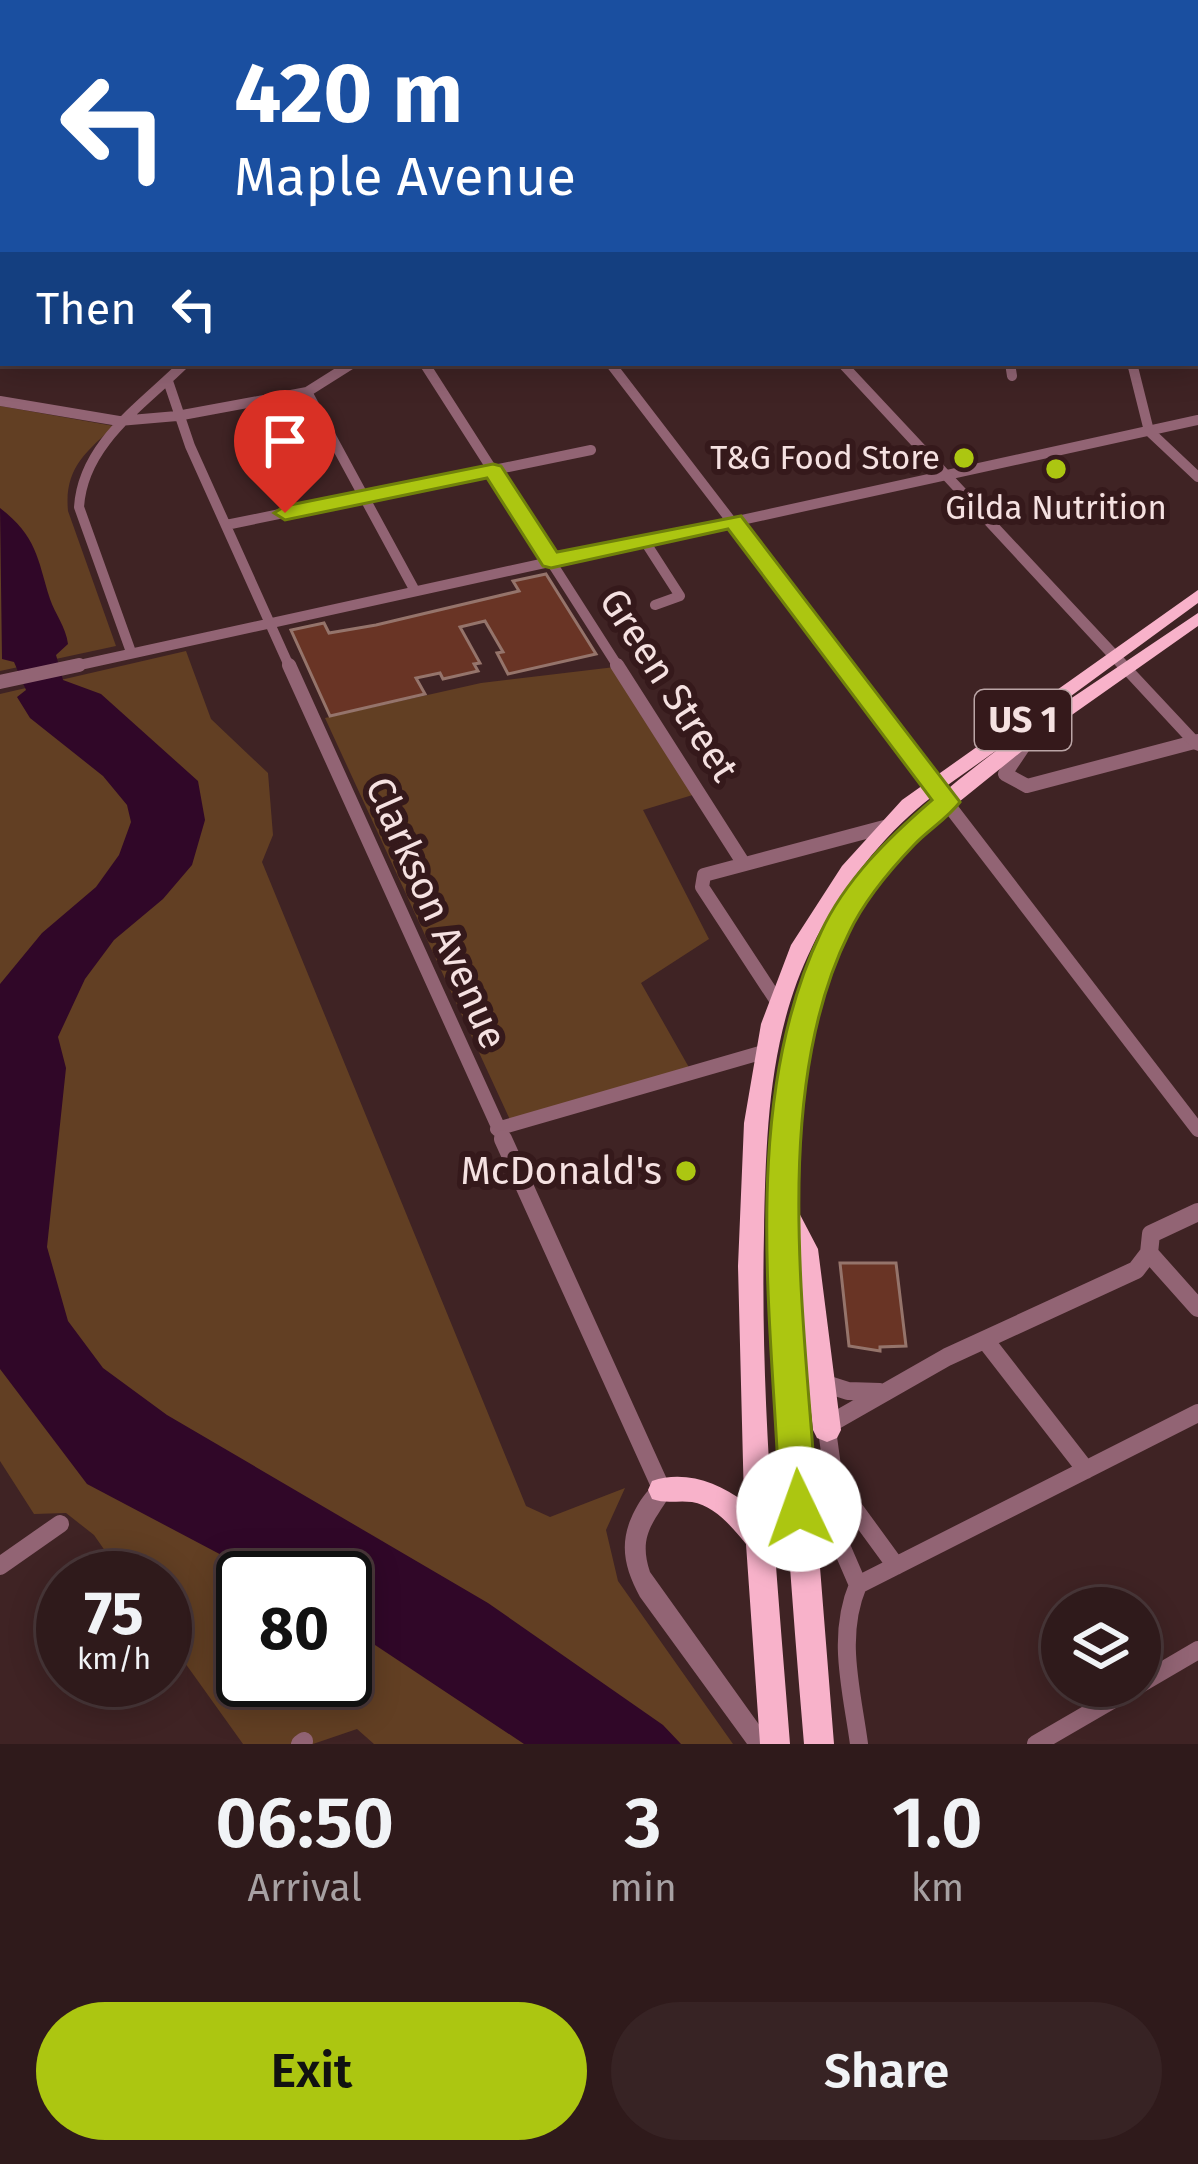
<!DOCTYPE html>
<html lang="en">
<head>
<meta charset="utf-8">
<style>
	:root { --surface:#2f1a1b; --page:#372324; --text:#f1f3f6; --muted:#a7a1a3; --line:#4a383a; --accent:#acc611 }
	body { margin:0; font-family:"Fira Sans",sans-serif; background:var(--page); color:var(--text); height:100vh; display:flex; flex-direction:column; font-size:45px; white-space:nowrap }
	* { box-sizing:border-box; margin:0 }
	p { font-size:39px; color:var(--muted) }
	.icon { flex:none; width:66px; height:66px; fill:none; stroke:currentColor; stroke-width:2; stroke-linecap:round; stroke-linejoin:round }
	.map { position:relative; height:1744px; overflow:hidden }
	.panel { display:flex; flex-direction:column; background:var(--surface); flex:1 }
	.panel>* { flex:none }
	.guide { position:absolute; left:0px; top:0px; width:1200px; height:366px; box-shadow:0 6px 30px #0003,0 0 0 3px var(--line); background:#1a4fa0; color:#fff; overflow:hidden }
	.tools { position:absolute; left:1041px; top:1587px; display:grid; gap:24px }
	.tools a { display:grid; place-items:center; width:120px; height:120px; border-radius:50%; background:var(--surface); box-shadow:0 6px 30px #0003,0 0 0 3px var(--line); font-size:60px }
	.speed { position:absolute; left:36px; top:1551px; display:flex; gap:24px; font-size:60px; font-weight:700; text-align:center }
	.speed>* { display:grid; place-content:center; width:156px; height:156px; border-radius:50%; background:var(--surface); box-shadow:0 6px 30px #0003,0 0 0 3px var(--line); line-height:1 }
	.speed small { font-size:30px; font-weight:400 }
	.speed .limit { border:6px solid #111; border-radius:18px; background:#fff; color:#111 }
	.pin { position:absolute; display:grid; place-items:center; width:102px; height:102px; color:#fff; margin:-123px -51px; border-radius:50% 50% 50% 0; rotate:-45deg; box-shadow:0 0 12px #0007 }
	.pin .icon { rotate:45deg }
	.me { position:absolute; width:132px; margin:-66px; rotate:357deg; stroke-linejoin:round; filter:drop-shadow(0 0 9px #0008) }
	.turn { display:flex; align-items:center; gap:42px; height:252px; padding:0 36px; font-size:54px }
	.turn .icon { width:156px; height:156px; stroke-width:2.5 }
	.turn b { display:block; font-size:84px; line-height:102px }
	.then { display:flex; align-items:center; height:114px; padding:0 36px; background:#0003; gap:24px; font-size:45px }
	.eta { display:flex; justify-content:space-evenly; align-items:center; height:204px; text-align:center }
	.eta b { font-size:72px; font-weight:600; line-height:84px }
	.button { display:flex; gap:24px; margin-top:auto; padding:24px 36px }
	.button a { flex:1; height:138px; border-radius:72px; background:var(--accent); color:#111; font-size:48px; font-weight:600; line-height:138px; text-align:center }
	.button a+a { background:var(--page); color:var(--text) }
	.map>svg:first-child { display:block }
</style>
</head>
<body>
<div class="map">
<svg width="1198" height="1744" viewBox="0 0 1198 1744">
	<rect width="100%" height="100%" fill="#3f2324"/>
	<path fill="#623f23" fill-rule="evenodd" d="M0,406L114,426C85,453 64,469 68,511L116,646L0,671Z
		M186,651L211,719L268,773L273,835L262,862L526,1506L550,1517L625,1488L606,1530L618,1581L733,1744H374L357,1729L313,1744H243L165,1635V1578H124L94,1535L66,1513L34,1514L0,1461V694ZM243,1578H345V1680H243Z
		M615,667L696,794L643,810L709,939L641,983L691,1071L511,1122L325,718L481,683Z"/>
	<path fill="#300728" d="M0,508C37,537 37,557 50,599C55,614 66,627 68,644L56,655L63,680L101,694L198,781L205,820L192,865L163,899L114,940L85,979L58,1037L66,1068L47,1247L68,1321L103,1368L167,1415L488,1603L663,1725L681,1744H524L345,1625V1578H265L87,1484L0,1369V984L42,933L96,887L119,855L131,822L127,805L103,776L30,718L17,697L26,690L14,662L2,659Z"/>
	<path fill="#693425" stroke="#95746b" stroke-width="3" d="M546,574L596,654L508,674L497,653L503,652L485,621L460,627L480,663L474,664L478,671L443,679L440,673L416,678L425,694L330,716L291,630L324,623L329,633L376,625L519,591L513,581Z
		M840,1263H896L906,1346L880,1347V1351L849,1346Z"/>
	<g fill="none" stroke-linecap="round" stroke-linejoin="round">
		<path stroke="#926474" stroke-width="9" d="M13,0L38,3
			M993,0L1020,3"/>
		<path stroke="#926474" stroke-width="10" d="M424,363L619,668
			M610,363L844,668
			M1010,363L1012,376
			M1132,363L1149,431L1198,477
			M168,381L190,446L290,668
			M307,392L414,589
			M0,401L119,421L177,416L307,392L353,363
			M226,525L591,450
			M644,540L680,596L655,605
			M131,652L79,507C83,443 143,405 185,363
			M66,668L1198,420"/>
		<path stroke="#926474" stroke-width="14" d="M289,665L505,1142
			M617,665L742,861
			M841,665L1198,1130
			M0,682L79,665
			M1025,744L1005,774L1027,786L1198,741
			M778,1003L702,887L704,875L888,826
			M497,1129L767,1051"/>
		<path stroke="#926474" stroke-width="18" d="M503,1139L662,1490
			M1149,1253L1198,1308
			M985,1340L1086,1470
			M823,1383L848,1391L880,1392
			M834,1481L842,1548L858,1585
			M0,1566L60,1524
			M896,1566L834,1481L827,1430L833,1422L947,1357L1136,1270L1149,1253L1151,1234L1198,1212
			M858,1585L1198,1413
			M858,1585C836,1637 852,1691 859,1744
			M1140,1684L1198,1650
			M300,1744L304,1741
			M1036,1744L1136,1686"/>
		<path fill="#926474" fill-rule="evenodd" d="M206,0L203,3H192L195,0Z
			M835,363H848L1198,737V751L1193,749Z
			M662,1480L670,1483L673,1490C656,1521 637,1533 650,1572L773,1744H747L640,1597C624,1567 618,1542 635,1510C642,1497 649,1487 662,1480Z"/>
		<path fill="#cc839d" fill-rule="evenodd" d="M0,147H3V153H0Z
			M1197,301H1198V310H1197Z"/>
		<path fill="#f8b2ca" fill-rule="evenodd" d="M1198,590V603L1030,726L1198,613V626L1032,743L949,810L877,883L844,934L820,993L805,1057L797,1124L795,1191V1205L818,1249L841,1430L837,1438L827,1442L817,1438L813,1430L800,1315L834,1744H804C794,1626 785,1508 779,1389C770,1239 751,1072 823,933C864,854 936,796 1005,744C976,766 944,786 917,809C875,845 836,897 812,947C768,1036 766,1136 764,1233C760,1404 777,1574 790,1744H760L746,1544C732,1527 715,1506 692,1502C678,1500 666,1504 652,1499L648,1490L652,1481C684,1470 718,1482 744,1502L738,1266L744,1123L761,1024L791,945L842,866L902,800Z"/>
		<path fill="#f7c9d8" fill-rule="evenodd" d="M0,16L3,17V25L0,24Z
			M3,44V54L0,55V45Z
			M3,63V71L0,72V64Z
			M0,100H3L0,109Z"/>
	</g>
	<path fill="#acc611" stroke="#70810b" stroke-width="3" d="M493,464L501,466L557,552L741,516L960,802C947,819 928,830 914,845C889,871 864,901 849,933C768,1096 807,1332 817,1509L811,1521L799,1526L786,1521L780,1509C773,1323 738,1106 821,932C845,880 889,837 932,800L728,529L551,568L543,566L487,478L285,520L274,513L285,506Z"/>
	<g fill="#acc611" stroke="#35191b" stroke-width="4.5">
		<circle cx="964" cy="458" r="12"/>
		<circle cx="1056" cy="469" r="12"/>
		<circle cx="686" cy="1171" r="12"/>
	</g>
	<g text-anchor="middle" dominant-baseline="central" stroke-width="12" stroke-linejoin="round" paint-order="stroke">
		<g font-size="33" fill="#f5e1e1" stroke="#35191b" text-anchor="end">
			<text x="940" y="458">T&amp;G Food Store</text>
			<text x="1056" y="508" text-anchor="middle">Gilda Nutrition</text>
		</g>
		<rect fill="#35191b" stroke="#bba5a6" stroke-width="3" x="975" y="690" width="96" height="60" rx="9"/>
		<g font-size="36" font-weight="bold" fill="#f5e1e1">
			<text x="1023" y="720">US 1</text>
		</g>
		<g font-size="39" fill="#f5e1e1" stroke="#35191b">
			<text transform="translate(669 685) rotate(57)">Green Street</text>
			<text transform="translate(436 913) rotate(66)">Clarkson Avenue</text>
		</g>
		<g font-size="39" fill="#f5e1e1" stroke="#35191b" text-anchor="end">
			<text x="662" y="1171">McDonald's</text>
		</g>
	</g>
</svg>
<div class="tools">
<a><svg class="icon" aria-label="layers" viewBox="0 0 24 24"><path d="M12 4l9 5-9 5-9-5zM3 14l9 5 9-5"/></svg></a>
</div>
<div class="speed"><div>75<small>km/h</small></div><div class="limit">80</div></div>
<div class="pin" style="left:285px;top:513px;background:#d93025"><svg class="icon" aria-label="arrive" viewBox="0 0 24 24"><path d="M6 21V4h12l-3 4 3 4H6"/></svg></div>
<svg class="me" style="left:799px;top:1509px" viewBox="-20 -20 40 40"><circle r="19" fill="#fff"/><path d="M0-13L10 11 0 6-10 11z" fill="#acc611"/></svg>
<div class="guide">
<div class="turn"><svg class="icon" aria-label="left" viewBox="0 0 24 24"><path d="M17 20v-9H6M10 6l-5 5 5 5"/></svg><div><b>420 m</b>Maple Avenue</div></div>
<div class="then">Then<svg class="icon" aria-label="left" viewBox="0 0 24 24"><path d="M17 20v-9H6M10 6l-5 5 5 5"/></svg></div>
</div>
</div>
<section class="panel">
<div class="eta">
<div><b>06:50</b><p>Arrival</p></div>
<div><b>3</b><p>min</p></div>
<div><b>1.0</b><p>km</p></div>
</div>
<div class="button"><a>Exit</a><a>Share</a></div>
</section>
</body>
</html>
